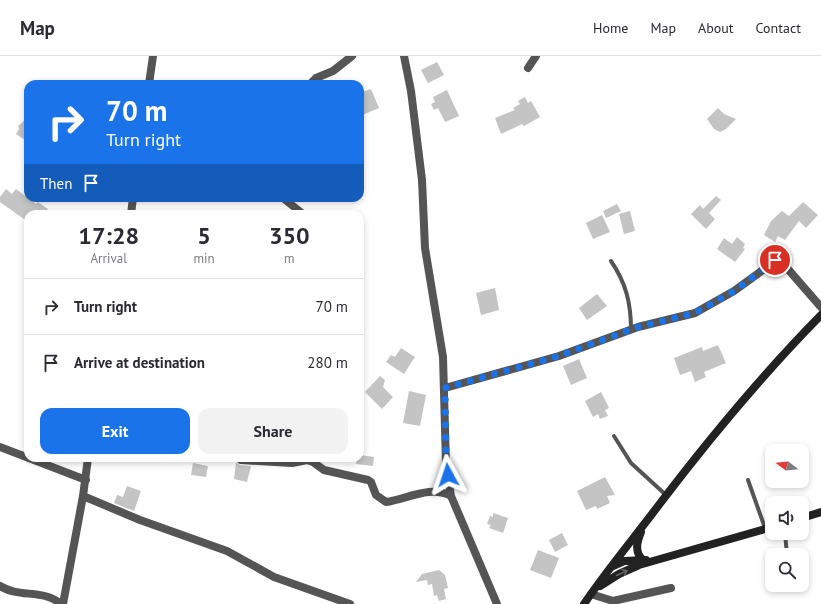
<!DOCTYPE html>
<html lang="en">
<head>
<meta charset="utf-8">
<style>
	:root { --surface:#fff; --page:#f2f2f3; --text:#2b2b33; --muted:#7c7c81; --line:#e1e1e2; --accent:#1a73e8 }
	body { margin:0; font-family:"PT Sans",sans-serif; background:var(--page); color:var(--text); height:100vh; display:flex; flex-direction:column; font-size:15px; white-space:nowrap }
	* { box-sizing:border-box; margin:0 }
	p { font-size:13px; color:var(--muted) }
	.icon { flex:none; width:22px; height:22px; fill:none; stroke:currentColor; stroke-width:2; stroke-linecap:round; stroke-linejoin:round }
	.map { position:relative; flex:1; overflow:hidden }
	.drawer { position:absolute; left:24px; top:154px; width:340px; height:252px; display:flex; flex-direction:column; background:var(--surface); border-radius:12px; box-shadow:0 2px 6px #0003 }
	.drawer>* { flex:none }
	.banner { position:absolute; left:24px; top:24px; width:340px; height:122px; border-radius:12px; box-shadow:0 2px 6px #0003; background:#1a73e8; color:#fff; overflow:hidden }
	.needle { width:26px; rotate:286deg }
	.controls { position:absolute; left:765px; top:388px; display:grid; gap:8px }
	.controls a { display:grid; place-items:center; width:44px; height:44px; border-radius:8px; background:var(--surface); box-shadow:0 2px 6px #0003; font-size:20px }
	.pin { position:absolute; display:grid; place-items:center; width:34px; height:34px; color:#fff; margin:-17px; border:2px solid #fff; border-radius:50%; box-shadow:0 1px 4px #0007 }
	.me { position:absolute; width:44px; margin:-22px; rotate:355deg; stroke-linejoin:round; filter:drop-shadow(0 0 3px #0008) }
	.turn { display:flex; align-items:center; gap:14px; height:84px; padding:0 16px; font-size:18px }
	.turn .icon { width:52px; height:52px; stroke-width:2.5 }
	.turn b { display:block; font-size:28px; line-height:34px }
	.then { display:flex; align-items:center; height:38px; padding:0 16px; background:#0003; gap:8px; font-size:15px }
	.eta { display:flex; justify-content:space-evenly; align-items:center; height:68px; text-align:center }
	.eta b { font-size:24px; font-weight:800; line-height:28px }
	.button { display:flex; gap:8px; margin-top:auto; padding:8px 16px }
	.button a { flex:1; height:46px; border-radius:12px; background:var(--accent); color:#fff; font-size:16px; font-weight:800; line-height:46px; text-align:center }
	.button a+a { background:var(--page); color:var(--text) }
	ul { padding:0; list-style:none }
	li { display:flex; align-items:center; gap:12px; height:56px; padding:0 16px; border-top:1px solid var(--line) }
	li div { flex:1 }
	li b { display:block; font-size:15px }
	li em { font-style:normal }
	header { display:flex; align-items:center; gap:24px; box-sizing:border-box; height:56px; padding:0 20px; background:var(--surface); border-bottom:1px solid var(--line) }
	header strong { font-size:19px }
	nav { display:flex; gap:22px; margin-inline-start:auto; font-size:14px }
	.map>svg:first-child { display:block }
</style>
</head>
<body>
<header>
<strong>Map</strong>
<nav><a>Home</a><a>Map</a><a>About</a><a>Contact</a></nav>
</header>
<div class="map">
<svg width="821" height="548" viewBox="0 0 821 548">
	<rect width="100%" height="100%" fill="#fff"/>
	<path fill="#c4c4c4" d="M437,6L444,19L428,27L421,14Z
		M371,33L379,52L360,60V37Z
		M447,34L459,60L445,66L438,52L434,54L431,48L435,46L433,41Z
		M525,41L528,47L531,45L540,61L524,70L522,68L501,78L495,62L515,54L513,52L520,48L518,45Z
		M718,52L724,58L736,63L726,73L720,76L714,73L707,63Z
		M28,61V86L16,78L19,73L18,70Z
		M6,133L12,138L16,133L36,148L38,146L48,153L45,158H28V166L0,146V141Z
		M716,140L721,144L709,157L715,163L706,173L691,158L700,149L703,153Z
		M803,146L818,159L806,172L799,165L785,184L778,180L775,186L764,179L771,165L782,155L789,160Z
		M617,148L621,155L606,162L603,155Z
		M630,155L635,175L624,178L619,158Z
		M602,159L610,176L593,183L586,167Z
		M737,181L745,188L743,192L745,193L735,206L717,193L724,182L732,188Z
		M495,232L499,254L481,259L476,237Z
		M597,238L607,250L587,264L579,252Z
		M718,289L726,307L704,316L706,321L695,326L691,315L680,319L674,302L702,291L703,295Z
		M401,292L415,301L404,318L386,306L391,299L395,301Z
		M579,303L587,322L571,329L563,310Z
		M380,320L385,324L383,331L393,341L382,353L365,336Z
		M409,335L426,339L420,370L403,367Z
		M601,336L609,352L605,354L608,360L600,363L598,358L593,361L585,345Z
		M360,399L374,401L373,410L356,408L357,402H360Z
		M193,407L208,410L206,421L191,419Z
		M236,407L240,409L251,410L247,426L234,423Z
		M605,421L615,439L607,440L610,447L597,453L596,450L586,454L577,435Z
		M127,430L141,435L134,455L114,447L117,439L123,441Z
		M493,457L508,462L503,477L489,472L491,469L487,468L490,460L493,461Z
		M562,477L568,489L555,496L549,484Z
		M538,494L559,502L551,522L530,514Z
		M439,514L445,519L448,532L444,533L446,543L439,545L437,539L434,540L432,528L428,529L427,524L416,526L422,518Z"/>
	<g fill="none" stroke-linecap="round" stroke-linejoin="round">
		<path stroke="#555" stroke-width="4" d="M611,205C626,227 631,247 631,274
			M614,380L631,407L666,439
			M748,424L765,472
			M785,477L787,499"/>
		<path stroke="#555" stroke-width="8" d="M404,0L411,35L422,124L425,192L443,301L446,408L451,440
			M528,12L536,0
			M149,28L153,0
			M310,28L316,22L333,15L352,0
			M283,142L303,158
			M131,158L133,142
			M445,332L559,300L638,271L695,257L734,235L778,203L780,204L821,251
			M0,391L86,424
			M241,404L292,407L307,404L313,406L324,414L368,424L371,426L376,439L386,446C407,443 431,429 451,440L497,548
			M83,440L140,464L227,495L274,521L350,548
			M0,530C19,542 44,533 61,548
			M591,538L613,545L671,532
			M63,548L83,440L88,402"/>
		<path stroke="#222" stroke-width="8" d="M802,462L821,456
			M641,476C637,486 634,496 643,504
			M613,510L624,505L646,504
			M600,530L619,518L639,509L772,471
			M584,548C605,517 629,488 652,458C704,389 760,321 821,259"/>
	</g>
	<defs><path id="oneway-shaft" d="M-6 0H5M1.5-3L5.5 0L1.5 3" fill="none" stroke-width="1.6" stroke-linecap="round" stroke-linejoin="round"/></defs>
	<use stroke="#646464" href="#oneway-shaft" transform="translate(622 517) rotate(-25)"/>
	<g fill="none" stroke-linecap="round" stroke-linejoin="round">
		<path stroke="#1a73e8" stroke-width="7" stroke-dasharray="0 12.6" d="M448,419L446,408L445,332L559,300L638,271L695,257L734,235L775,204"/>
	</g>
</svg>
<div class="controls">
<a><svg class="needle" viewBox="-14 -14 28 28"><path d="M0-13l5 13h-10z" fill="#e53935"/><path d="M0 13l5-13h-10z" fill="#7c7c81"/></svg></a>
<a><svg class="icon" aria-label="sound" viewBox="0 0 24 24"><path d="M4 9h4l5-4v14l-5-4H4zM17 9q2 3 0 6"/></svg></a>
<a><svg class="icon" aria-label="search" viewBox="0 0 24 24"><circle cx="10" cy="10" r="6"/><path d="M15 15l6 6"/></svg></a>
</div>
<div class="pin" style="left:775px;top:204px;background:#d93025"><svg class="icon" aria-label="arrive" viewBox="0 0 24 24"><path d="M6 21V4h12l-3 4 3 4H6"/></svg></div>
<svg class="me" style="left:448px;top:419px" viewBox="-20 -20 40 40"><path d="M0-17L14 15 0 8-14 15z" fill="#1a73e8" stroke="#fff" stroke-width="4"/></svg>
<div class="banner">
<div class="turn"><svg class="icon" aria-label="right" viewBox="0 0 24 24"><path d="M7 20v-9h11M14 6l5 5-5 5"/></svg><div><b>70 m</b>Turn right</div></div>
<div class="then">Then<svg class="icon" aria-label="arrive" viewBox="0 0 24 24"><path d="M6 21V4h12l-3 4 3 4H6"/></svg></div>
</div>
<section class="drawer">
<div class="eta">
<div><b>17:28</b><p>Arrival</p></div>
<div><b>5</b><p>min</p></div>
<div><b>350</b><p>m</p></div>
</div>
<ul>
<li><svg class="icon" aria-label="right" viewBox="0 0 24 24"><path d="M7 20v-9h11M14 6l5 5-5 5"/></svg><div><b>Turn right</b></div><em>70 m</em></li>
<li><svg class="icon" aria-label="arrive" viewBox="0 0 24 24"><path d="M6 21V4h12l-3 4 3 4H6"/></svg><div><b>Arrive at destination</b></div><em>280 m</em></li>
</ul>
<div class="button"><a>Exit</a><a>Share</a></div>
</section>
</div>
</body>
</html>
